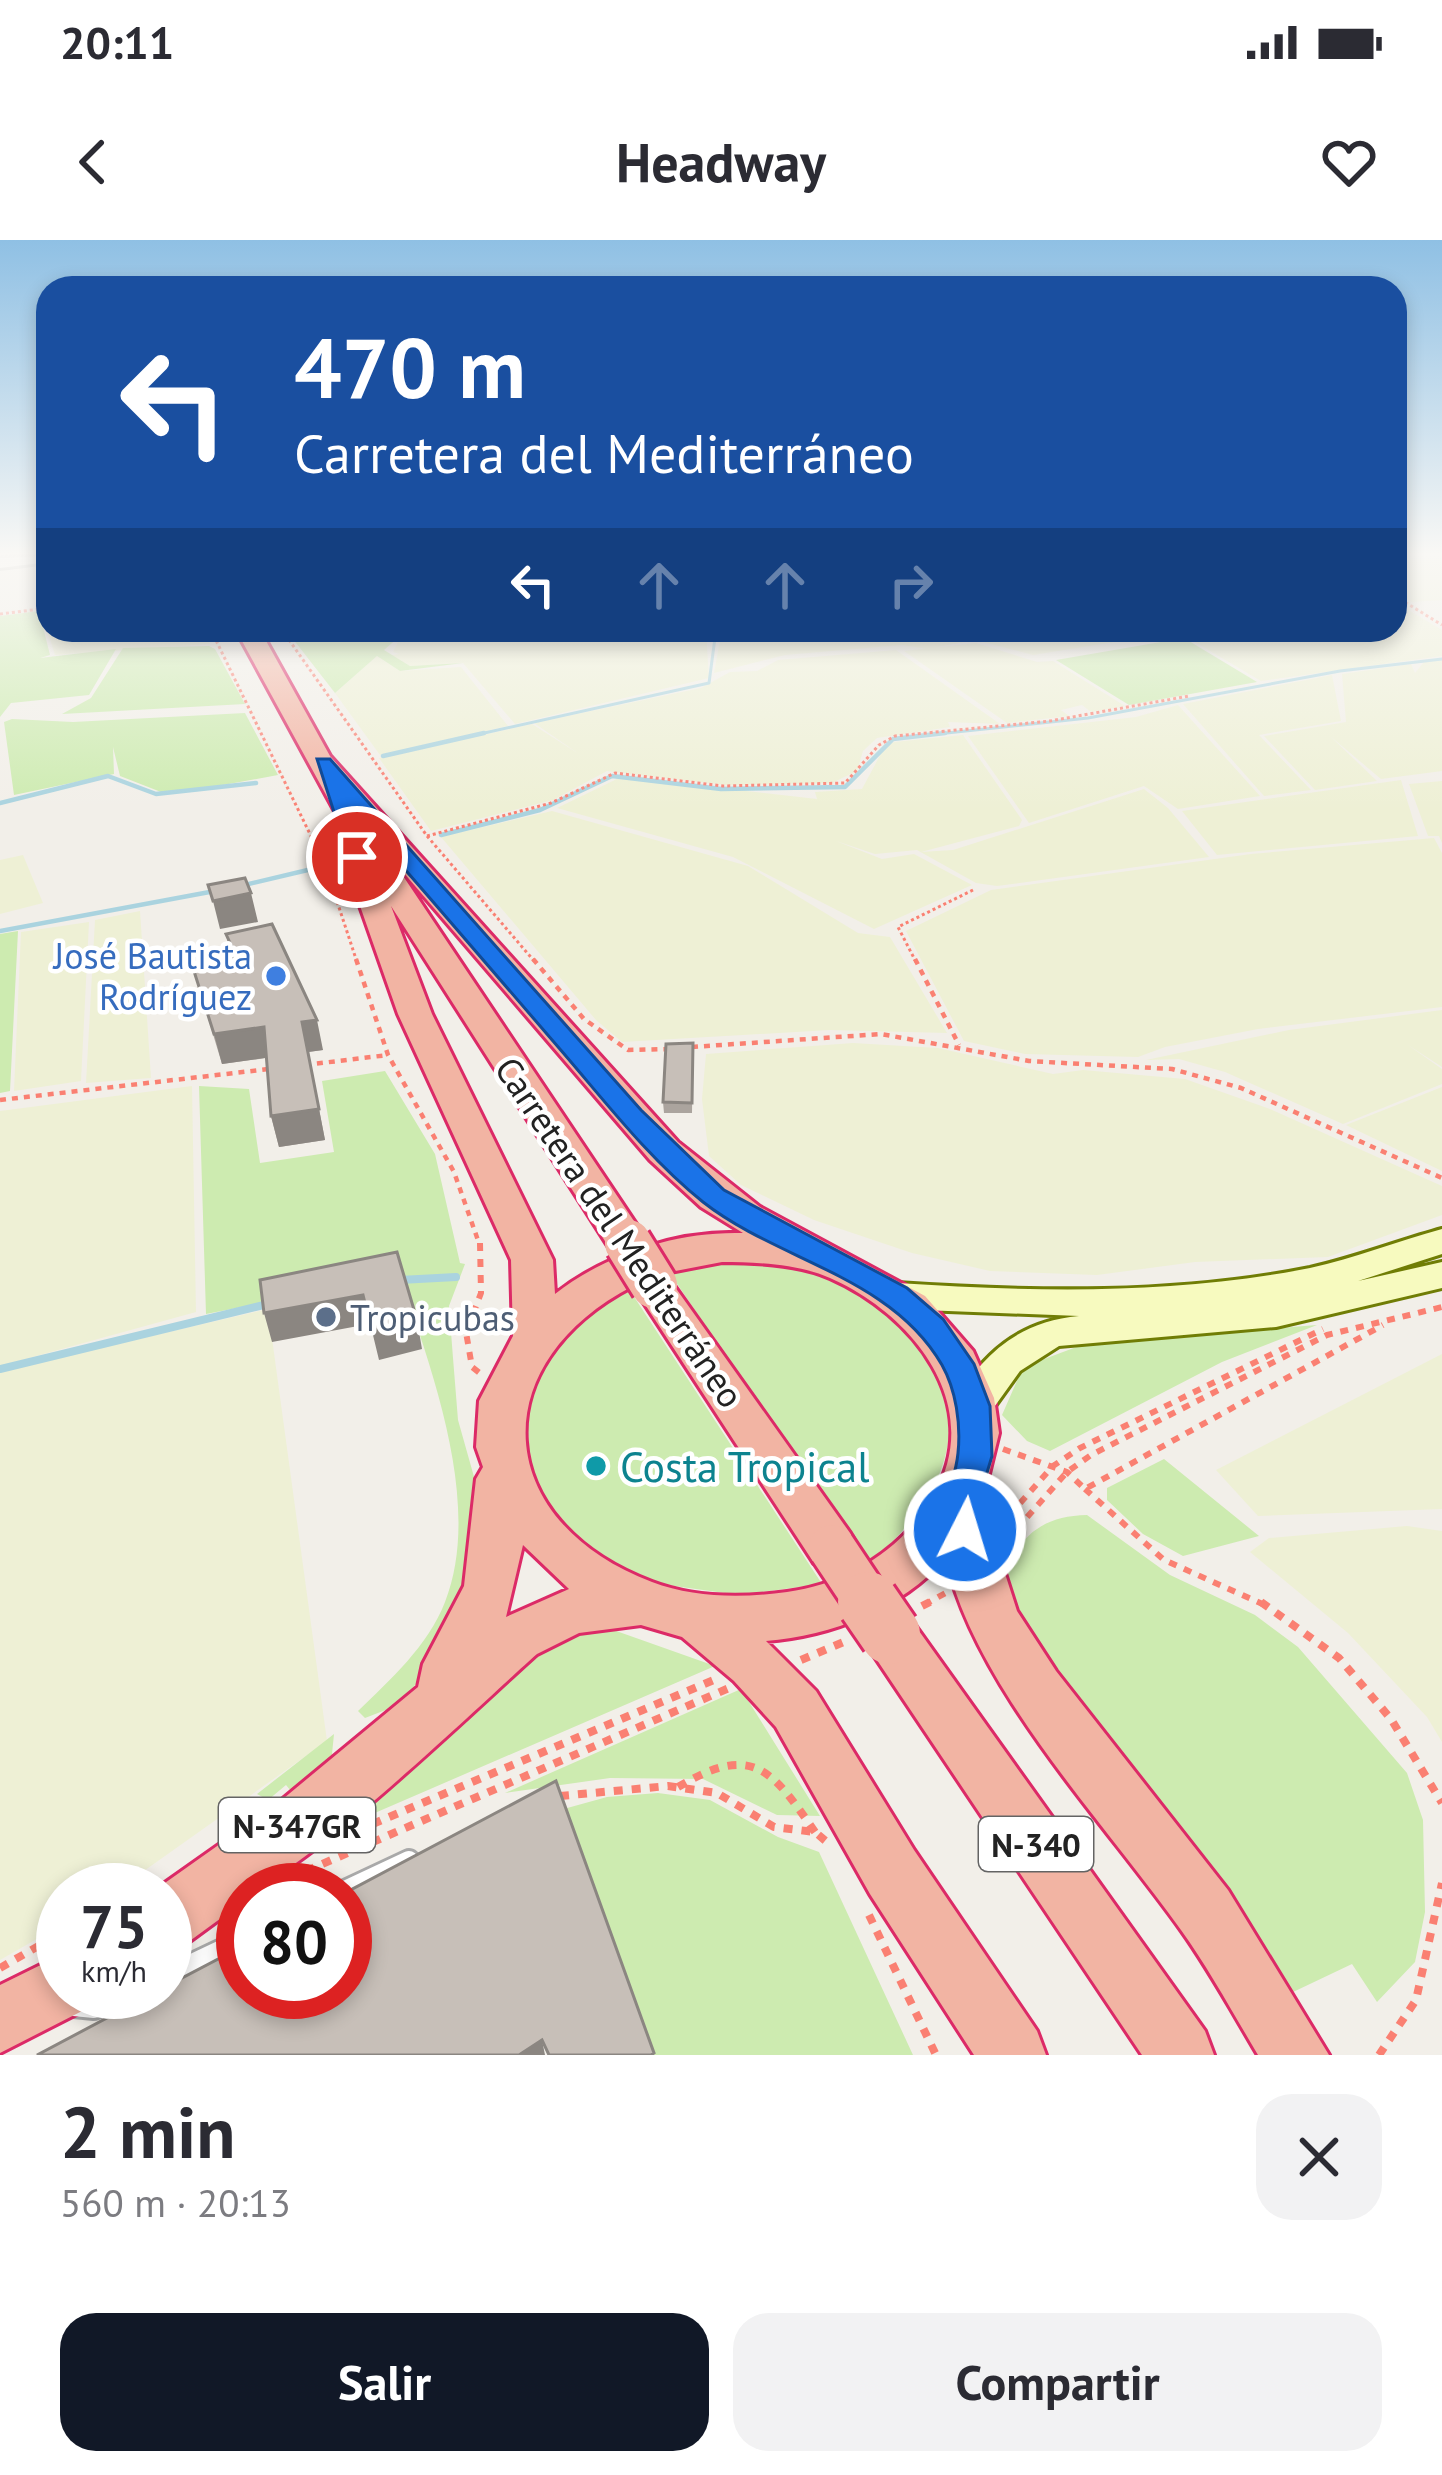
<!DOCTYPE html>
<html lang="es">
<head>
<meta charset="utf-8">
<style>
	:root { --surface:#fff; --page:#f2f2f3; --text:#2b2b33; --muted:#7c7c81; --accent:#111827 }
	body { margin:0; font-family:"PT Sans",sans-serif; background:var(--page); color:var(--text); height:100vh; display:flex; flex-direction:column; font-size:45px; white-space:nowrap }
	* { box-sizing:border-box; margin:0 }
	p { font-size:39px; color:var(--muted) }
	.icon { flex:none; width:66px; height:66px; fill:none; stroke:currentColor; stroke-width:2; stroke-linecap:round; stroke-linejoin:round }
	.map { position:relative; height:1815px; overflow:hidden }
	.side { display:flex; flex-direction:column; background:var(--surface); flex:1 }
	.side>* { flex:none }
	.top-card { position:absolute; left:36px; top:36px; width:1371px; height:366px; border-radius:36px; box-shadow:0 6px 18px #0003; background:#1a4fa0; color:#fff; overflow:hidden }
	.speed { position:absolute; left:36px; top:1623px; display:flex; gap:24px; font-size:60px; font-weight:700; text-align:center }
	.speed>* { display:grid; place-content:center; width:156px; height:156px; border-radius:50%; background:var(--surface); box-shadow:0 6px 18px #0003; line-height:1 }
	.speed small { font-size:30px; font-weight:400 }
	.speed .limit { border:18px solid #d22; background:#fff; color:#111 }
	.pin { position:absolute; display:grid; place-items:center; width:102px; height:102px; color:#fff; margin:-51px; border:6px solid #fff; border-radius:50%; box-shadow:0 3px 12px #0007 }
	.me { position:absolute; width:132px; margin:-66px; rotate:5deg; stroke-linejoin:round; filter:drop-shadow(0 0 9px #0008) }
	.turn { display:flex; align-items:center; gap:42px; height:252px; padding:0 60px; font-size:54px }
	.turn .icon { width:156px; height:156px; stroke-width:2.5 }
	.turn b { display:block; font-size:84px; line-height:102px }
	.lanes { display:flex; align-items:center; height:114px; padding:0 60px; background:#0003; justify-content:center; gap:60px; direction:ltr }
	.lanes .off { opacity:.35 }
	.round { display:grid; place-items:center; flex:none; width:126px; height:126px; border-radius:36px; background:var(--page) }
	.headline { display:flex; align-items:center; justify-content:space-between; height:204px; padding:0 60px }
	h1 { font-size:72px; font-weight:600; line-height:90px }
	.button { display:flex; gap:24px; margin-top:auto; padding:24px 60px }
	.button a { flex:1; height:138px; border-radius:36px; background:var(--accent); color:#fff; font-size:48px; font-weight:600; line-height:138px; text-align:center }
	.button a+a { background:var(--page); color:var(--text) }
	.status { display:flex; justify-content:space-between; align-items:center; height:84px; padding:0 60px; background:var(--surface); direction:ltr }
	.status svg { height:33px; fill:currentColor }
	header { display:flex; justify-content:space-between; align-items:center; height:156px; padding:0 60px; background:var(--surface); font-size:54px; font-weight:600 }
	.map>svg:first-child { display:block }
</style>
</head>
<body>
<div class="status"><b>20:11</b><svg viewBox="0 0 49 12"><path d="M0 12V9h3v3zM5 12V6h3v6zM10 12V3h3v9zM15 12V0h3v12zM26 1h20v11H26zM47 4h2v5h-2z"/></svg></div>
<header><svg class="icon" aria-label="back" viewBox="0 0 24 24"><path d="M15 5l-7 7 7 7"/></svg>Headway<svg class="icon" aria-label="heart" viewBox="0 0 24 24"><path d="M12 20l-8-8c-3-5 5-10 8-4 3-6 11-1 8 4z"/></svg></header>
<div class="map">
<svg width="1442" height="1815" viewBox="0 0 1442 1815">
	<rect width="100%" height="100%" fill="#f2efe9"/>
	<path fill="#eef0d5" d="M1395,316H1442V360L1412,362L1395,351Z
		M1395,362L1442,390V416L1261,441L1188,398L1219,390H1278L1291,397L1284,390H1395Z
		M48,369V390H203L210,404L55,415L41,370Z
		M436,390H706L709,438L515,484L463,423L410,426L392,415L399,414L393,412L400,398L492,394L436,395Z
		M722,390H1190L1033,415L975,400L928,409L902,405L785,415L714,433Z
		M976,403L1037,422L1053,421L1125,466L1091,472L1082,465L1061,470L1069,476L1007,483L904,411Z
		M896,410L1000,484L948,482L950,487L877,498L863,511L857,531L832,543L726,545L607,531L553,560L431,591L379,518L532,484L579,514L534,483L701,448L730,432L757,431L778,420Z
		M377,416L400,431L461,427L508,486L380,515L335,453Z
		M1442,420V531L1381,539L1330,496L1377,541L1315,550L1264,496L1346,482L1342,434L1411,424L1415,433L1424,422Z
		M1332,435L1341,481L1259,495L1311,550L1264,556L1183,464Z
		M1178,465L1260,556L1178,569L1144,546L1029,583L968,496L1136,477Z
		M963,495L1022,580L1019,586L921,612L953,610L1144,549L1168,568L1209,617L997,646L976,643L917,610L875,614L836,601L882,619L914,614L972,645L874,689L733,617L557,568L621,537L817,559L815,552L862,549L885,506L894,502Z
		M1401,540L1418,596L1217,615L1182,571Z
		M1442,541V603L1439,596H1428L1409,544Z
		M552,571L748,626L858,693L890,697L947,793L830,790L622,802L596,780L441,597Z
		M1434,598L1442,613V767L1258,789L1165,807L1138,817L1025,814L964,801L906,691L991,650L1251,614Z
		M23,615L43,663L0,674V620Z
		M140,671L151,838L86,843L95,680Z
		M89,682L81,841L14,851L21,692Z
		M1442,770V827L1408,805L1442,829V844L1343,884L1225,832L1179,819L1146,820L1289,790Z
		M853,803L938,808L1053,834L1083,830L1185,839L1270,869L1442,946V975L1328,1017L1195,1022L1097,1035L990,1031L912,1013L814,980L741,945L709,916L702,859L706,814Z
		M192,846L196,1072L0,1126V871Z
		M1442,847V931L1346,885Z
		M268,1069L327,1501L117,1650H63V1684L0,1720V1131Z
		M1442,1114V1269L1258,1276L1216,1230Z
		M1407,1286L1442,1291V1502L1427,1477L1348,1393L1250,1312L1269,1298Z"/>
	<path fill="#cdebb0" d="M39,371L50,415L40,418L116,409L89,455L11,463L0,477V376Z
		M286,390H436V395L400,396L384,410L410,426L463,423L400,431L377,416L335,453Z
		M1184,398L1257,442L1129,465L1056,420Z
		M209,406L215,409L245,464L62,474L91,458L123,408Z
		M245,473L278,535L185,552H161L120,536L113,507L114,534L14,555L4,482L12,479L73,482Z
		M18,691L10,851L0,853V694Z
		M385,831L435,914L460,1023L465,1024L449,1066L453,1118L458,1180L478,1251L484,1299L437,1421L396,1466L365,1478L358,1471C390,1440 428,1406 445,1362C483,1265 432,1131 400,1036L206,1074L199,846L249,849L260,923L334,912L322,841Z
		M755,1019C930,1048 1029,1194 867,1324L667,1029L708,1020Z
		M625,1043L822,1344L739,1355L660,1344L599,1317L549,1271L527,1236L518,1199L546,1105Z
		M1317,1085L1222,1122L1050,1211L1027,1201L1002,1175L1023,1127L1087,1103Z
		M1164,1219L1259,1296L1183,1316L1143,1294L1107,1260V1248Z
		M1087,1275L1170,1335L1255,1375L1298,1407L1407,1533L1423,1580L1425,1672L1415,1722L1377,1762L1352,1724L1291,1753L1025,1394L999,1350C1014,1302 1036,1276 1087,1275Z
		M605,1387L715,1426L347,1585L344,1578L535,1401Z
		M741,1449L820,1576L777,1575L703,1539L610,1538L505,1553Z
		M334,1494L331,1524L296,1557L286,1545L268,1560L257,1554Z
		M658,1553L710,1560L778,1597L819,1612L913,1815H645L560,1570L607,1557Z"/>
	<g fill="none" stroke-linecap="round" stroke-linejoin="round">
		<path stroke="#aad3df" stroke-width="3" d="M471,496L709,443L716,390
			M918,496L1088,478L1340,431L1442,419"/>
		<path stroke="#aad3df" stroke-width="4.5" d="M383,516L484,493
			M0,563L108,536L156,554L256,543
			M441,595L540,570L612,536L721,549L845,547L893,499L945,493
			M240,646L312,629
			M0,691L215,651"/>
		<path stroke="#aad3df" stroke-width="8" d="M400,1040L456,1037
			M0,1129L268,1064"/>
		<defs>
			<path id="service" d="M345,1650L409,1620
				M165,1736L243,1699
				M74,1767L94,1769L131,1752"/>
			<path id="tertiary" d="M48,316V322L0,328V318Z"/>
			<path id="secondary" d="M1442,989V1014L1358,1041L1442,1022V1048L1276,1087L1059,1106L1020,1131L987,1177L973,1181L959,1177L953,1166C981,1114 1020,1081 1079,1076L897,1069L884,1065L879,1056L884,1047L897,1043C1035,1052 1174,1055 1310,1028C1355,1018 1398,1001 1442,989Z"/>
			<path id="trunk" d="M236,390H260L330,516L678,902L760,967L925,1056L973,1111L994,1158L999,1193L982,1262L1017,1371L1056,1431L1228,1650L1329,1815H1258C1233,1773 1209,1729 1181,1690C1105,1583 974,1446 946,1318C901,1369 832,1396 766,1401L816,1451L914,1610L1037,1791L1046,1815H974L870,1654L776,1487L734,1441L682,1397L641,1385L579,1393L537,1414C490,1455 289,1650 243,1650V1662L187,1703L165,1712V1650H155L278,1563L418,1447L423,1424L464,1346L476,1239L483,1227L476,1207L479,1161L513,1096L511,1020L398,774L346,626L360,617ZM391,618L650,920L701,967L743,993C677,991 606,1014 555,1054L553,1020L432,774L391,666L610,1009L625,1013L640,1009L646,999ZM722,1022C756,1022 799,1024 830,1038C912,1074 986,1164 934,1255C904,1309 847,1344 787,1352C743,1358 694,1358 652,1342C493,1282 481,1125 633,1046L814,1323L832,1330L850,1323L858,1308L850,1293L665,1033ZM523,1305L569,1349L506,1377Z
				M890,1370L909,1377L1205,1791L1214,1815H1142L871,1411L863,1394L871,1377Z
				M63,1714V1752H93L86,1769L0,1813V1745Z"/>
		</defs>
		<use href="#service" stroke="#a9a9a9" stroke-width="24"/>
		<use href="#tertiary" stroke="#a9a9a9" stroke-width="6"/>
		<use href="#secondary" stroke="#707d05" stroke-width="6"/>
		<use href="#trunk" stroke="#dc2a67" stroke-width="6"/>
		<path stroke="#fa8072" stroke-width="3" stroke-dasharray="3 3" stroke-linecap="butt" d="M1395,356L1442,385
			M0,374L48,368
			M211,390L325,625L357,722
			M282,390L427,596L535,722
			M427,596L551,563L615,533L723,546L845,543L879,505L895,496L1050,481L1189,456
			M916,722L898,687L973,650"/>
		<path stroke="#fa8072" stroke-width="4.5" stroke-dasharray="6 6" stroke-linecap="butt" d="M356,719L388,815L454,932L480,1006
			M533,719L584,779L628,810L669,809
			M915,719L959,805
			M692,807L881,794L1029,821L1172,829L1241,848L1442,938
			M305,825L388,815
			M0,860L269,829"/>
		<path stroke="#fa8072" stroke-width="6" stroke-dasharray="8 8" stroke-linecap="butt" d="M480,1003L481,1053L466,1092L472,1127L481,1134
			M1003,1209L1067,1232L1085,1249L1383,1085
			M1085,1249L1164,1320L1265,1365
			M999,1287L1053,1226L1080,1208L1323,1089
			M1006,1301L1067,1232L1091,1215L1327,1095L1442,1067
			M924,1365L949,1351"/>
		<path stroke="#fa8072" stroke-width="8" stroke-dasharray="9 9" stroke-linecap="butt" d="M1261,1362L1339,1418L1391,1479L1442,1563
			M922,1366L930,1362
			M801,1420L846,1401
			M678,1547C752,1503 771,1528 815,1592
			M560,1556L668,1546L717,1553L774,1587L815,1592L828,1603
			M356,1591L716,1439
			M306,1631L729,1448
			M130,1650L149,1638
			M869,1675L936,1815
			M0,1728L63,1692
			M1379,1815L1416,1760L1442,1643"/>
		<use href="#service" stroke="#fff" stroke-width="18"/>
		<use href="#tertiary" fill="#fff" fill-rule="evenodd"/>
		<use href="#secondary" fill="#f7fabf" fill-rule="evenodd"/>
		<use href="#trunk" fill="#f2b4a3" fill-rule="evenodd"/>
		<defs>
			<path id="trunk-bridge-far2" d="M625,999L630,1006"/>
			<path id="trunk-bridge-far1" d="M628,1003L654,1045
				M832,1308L870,1365"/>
			<path id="trunk-bridge" d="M868,1362L890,1394"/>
		</defs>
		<use href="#trunk-bridge-far2" stroke="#dc2a67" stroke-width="44" stroke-linecap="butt"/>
		<use href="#trunk-bridge-far1" stroke="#dc2a67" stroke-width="52" stroke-linecap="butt"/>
		<use href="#trunk-bridge" stroke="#dc2a67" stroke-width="66" stroke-linecap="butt"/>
		<use href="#trunk-bridge-far2" stroke="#f2b4a3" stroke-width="38"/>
		<use href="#trunk-bridge-far1" stroke="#f2b4a3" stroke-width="46"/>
		<use href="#trunk-bridge" stroke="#f2b4a3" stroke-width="60"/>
	</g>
	<path fill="#aba49e" d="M226,694L323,810L308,812L325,900L279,907L271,876L266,818L222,824L193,728L231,718Z
		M693,803L692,873H664L663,862Z"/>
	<path fill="#8b8681" d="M251,653L258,682L220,689L213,661Z
		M317,780L323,810L308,812L325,900L279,907L271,876L302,782Z
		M264,787L271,817L222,824L214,794Z
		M363,1055L369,1084L272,1102L264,1073Z
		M417,1080L422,1109L379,1120L372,1091Z
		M542,1800L545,1815H519Z"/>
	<path fill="#c7bfb8" stroke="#8b8681" stroke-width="3" d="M245,638L251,653L213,661L208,645Z
		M272,684L317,780L302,782L319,869L271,876L264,787L214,794L193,728L236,716L226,694Z
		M693,803L692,863L663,862L666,804Z
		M397,1012L417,1080L372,1091L363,1055L264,1073L260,1040Z
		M556,1541L654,1813L651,1815H549L542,1800L519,1815H37L156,1752H165V1747L243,1706V1752H345V1653Z"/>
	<linearGradient id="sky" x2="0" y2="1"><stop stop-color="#8fc0e4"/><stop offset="0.55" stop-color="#f9f8f5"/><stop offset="1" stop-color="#f9f8f5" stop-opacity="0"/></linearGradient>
	<rect width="1442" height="570" fill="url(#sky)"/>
	<path fill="#1a73e8" stroke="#114b97" stroke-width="3" d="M317,519H330L641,870L724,950L907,1048L943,1079L974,1124L990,1166L992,1216L977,1266L983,1290L978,1300L965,1305L953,1300C935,1266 955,1248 958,1213C961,1184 956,1150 942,1125C891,1036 778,1021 703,962C649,919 604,860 559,808C492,730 424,651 356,573V592L368,617L350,622Z"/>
	<circle fill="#3f7fe0" stroke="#fff" stroke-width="4.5" cx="276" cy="736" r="12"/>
	<circle fill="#5c6f8a" stroke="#fff" stroke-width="4.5" cx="326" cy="1077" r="12"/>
	<circle fill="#0f9aa8" stroke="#fff" stroke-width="4.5" cx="596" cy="1226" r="12"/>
	<g text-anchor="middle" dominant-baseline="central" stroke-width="9" stroke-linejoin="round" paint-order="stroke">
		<g fill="#fff" stroke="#646464" stroke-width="3">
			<rect x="219" y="1558" width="156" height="54" rx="9"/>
			<rect x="979" y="1577" width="114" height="54" rx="9"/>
		</g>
		<g font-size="33" font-weight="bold" fill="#222">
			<text x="297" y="1585">N-347GR</text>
			<text x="1036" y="1604">N-340</text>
		</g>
		<g font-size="36" fill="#366cbe" stroke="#fff" text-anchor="end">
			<text x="252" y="715">José Bautista<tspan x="252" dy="41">Rodríguez</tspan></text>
		</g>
		<g font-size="36" fill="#222" stroke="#fff">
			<text transform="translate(620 992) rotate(56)">Carretera del Mediterráneo</text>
		</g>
		<g font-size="36" fill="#4e5e75" stroke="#fff" text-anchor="start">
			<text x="350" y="1077">Tropicubas</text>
		</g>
		<g font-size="42" fill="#0d838f" stroke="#fff" text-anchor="start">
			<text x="620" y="1226">Costa Tropical</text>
		</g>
	</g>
</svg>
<div class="speed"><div>75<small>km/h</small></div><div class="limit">80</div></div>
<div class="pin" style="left:357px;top:617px;background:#d93025"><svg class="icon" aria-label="arrive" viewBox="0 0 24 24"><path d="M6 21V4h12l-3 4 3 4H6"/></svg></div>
<svg class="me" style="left:965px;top:1290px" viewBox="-20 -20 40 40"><circle r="17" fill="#1a73e8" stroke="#fff" stroke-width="3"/><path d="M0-11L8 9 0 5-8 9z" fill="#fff"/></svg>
<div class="top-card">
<div class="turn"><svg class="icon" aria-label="left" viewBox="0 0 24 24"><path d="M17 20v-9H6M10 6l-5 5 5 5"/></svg><div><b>470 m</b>Carretera del Mediterráneo</div></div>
<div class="lanes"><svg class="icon" aria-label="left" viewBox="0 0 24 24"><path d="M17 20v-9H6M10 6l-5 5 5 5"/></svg><svg class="icon off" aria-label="ahead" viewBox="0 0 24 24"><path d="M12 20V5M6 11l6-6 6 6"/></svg><svg class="icon off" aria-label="ahead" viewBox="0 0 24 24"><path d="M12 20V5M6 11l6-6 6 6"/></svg><svg class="icon off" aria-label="right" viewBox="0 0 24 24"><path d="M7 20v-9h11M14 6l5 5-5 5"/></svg></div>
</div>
</div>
<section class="side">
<div class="headline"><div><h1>2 min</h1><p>560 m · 20:13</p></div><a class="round"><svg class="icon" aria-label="close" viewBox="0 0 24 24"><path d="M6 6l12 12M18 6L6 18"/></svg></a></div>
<div class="button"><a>Salir</a><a>Compartir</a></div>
</section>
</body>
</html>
